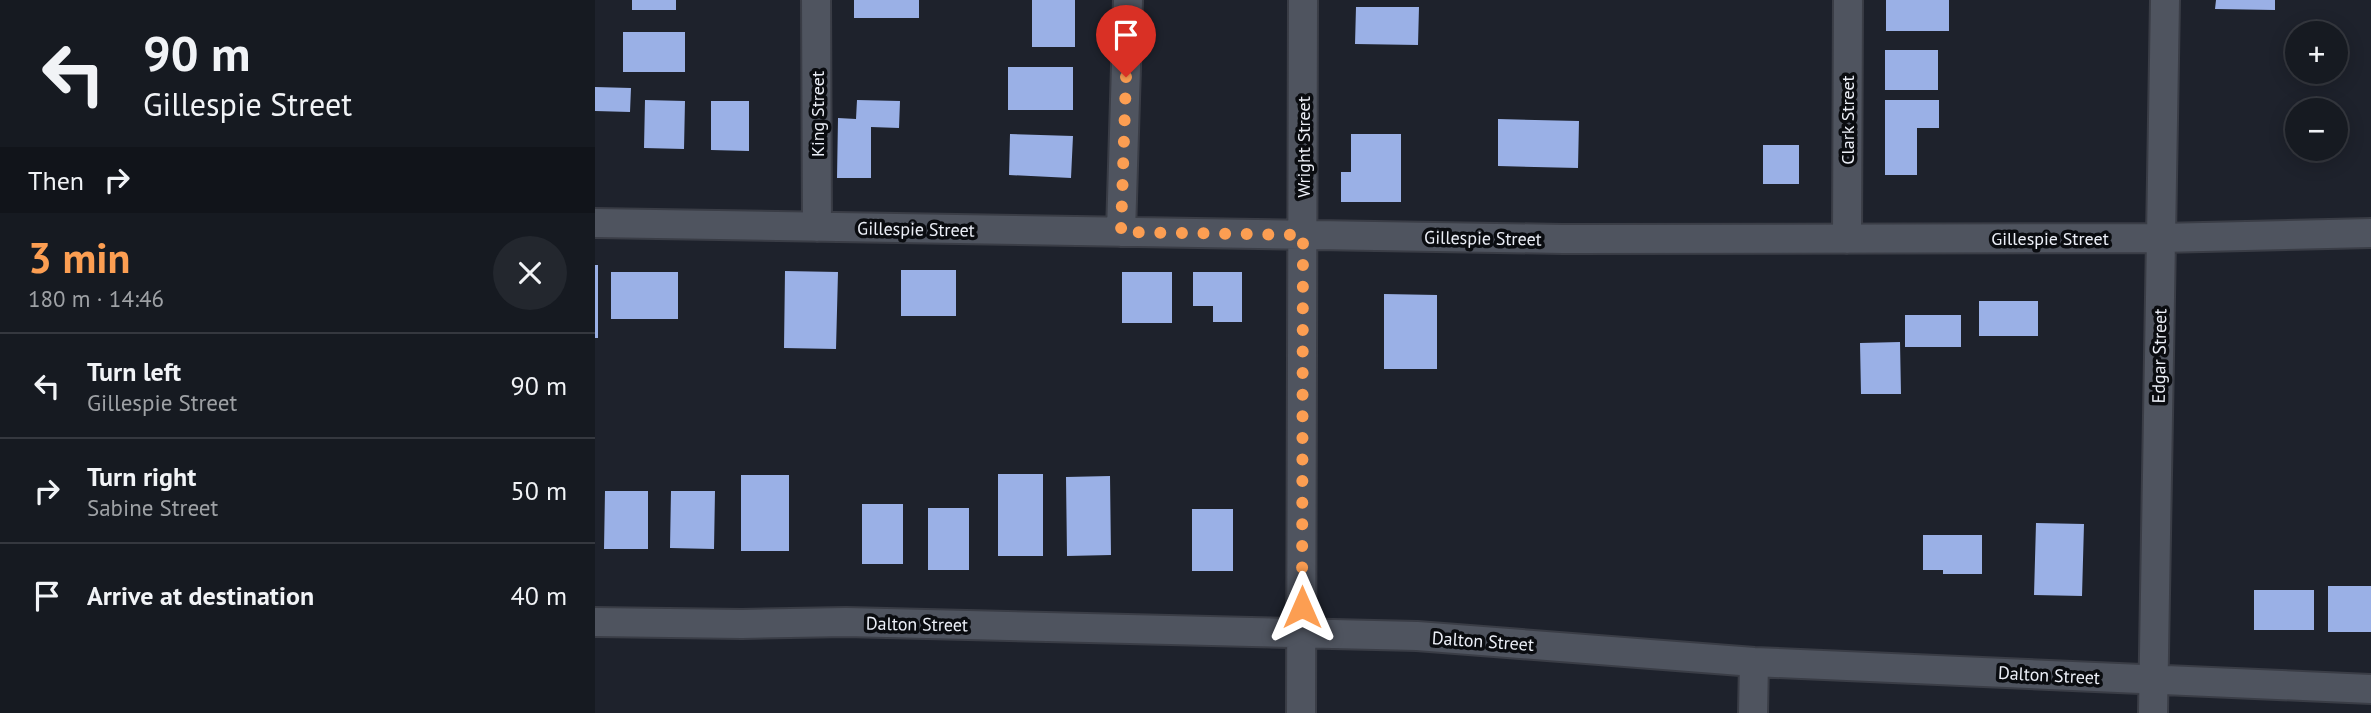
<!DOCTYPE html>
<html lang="en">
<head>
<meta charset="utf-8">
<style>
	:root { --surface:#161a21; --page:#23272e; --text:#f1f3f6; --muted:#9ea1a5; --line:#35383f; --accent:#fc9e52 }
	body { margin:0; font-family:"PT Sans",sans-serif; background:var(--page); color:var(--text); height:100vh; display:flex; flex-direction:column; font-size:26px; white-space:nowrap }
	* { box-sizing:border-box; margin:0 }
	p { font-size:23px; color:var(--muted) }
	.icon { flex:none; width:38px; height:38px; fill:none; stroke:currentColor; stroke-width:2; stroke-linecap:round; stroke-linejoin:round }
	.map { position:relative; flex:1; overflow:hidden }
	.sheet { display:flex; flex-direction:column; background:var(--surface); width:595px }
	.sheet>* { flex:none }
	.guide { background:#161a21; color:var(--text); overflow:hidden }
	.fabs { position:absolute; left:1690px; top:21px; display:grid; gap:14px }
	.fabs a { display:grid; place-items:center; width:63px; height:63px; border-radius:50%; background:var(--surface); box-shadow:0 4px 18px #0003,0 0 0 2px var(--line); font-size:35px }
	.pin { position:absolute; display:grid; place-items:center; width:60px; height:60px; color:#fff; margin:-72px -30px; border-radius:50% 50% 50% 0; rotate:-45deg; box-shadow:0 0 7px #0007 }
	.pin .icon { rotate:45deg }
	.me { position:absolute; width:77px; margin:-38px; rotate:0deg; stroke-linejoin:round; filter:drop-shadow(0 0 5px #0008) }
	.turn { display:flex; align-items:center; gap:24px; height:147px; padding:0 28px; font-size:32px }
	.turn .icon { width:91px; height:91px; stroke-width:2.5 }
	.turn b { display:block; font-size:49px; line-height:60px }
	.then { display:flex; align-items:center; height:66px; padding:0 28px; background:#0003; gap:14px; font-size:26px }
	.round { display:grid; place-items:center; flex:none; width:74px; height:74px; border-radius:37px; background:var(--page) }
	.headline { display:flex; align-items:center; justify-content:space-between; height:119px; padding:0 28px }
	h1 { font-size:42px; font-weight:700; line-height:52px; color:var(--accent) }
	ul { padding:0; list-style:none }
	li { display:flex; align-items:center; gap:21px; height:105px; padding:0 28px; border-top:2px solid var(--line) }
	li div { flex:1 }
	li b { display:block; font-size:26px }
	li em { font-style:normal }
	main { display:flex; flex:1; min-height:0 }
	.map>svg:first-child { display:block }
</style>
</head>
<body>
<main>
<section class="sheet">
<div class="guide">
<div class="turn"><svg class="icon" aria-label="left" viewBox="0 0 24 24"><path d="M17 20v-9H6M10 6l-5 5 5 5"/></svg><div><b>90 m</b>Gillespie Street</div></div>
<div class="then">Then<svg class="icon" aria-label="right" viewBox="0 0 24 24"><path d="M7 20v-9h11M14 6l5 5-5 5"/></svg></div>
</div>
<div class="headline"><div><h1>3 min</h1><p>180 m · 14:46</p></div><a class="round"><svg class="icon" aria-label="close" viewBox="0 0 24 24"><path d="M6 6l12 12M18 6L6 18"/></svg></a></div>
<ul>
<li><svg class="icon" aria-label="left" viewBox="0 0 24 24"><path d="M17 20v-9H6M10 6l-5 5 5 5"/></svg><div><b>Turn left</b><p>Gillespie Street</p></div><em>90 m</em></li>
<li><svg class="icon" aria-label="right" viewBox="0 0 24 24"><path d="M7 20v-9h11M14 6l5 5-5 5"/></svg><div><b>Turn right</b><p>Sabine Street</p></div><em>50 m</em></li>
<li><svg class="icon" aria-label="arrive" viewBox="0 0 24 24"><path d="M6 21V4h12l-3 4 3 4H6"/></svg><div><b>Arrive at destination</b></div><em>40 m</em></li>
</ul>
</section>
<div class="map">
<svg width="1776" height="713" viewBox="0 0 1776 713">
	<rect width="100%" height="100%" fill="#1e222c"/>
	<path fill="#9ab0e6" d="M37,0H81V10H37Z
		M259,0H324V18H259Z
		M437,0H480V47H437Z
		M1291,0H1354V31H1291Z
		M1621,0H1680V10L1620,9Z
		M761,7H824L823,45L760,44Z
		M28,32H90V72H28Z
		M1290,50H1343V90H1290Z
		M413,67H478V110H413Z
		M0,87L36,88L35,112L0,111Z
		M50,100L90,101L89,149L49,148Z
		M262,100L305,101L304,128L276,127V178H242L243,118L261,119Z
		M1290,100H1344V128H1322V175H1290Z
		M116,101H154V151L116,150Z
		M903,119L984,121L983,168L903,166Z
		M415,134L478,136L476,178L414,175Z
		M756,134H806V202H746V172H756Z
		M1168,145H1204V184H1168Z
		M0,265H3V338H0Z
		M306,270H361V316H306Z
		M190,271L243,272L241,349L189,348Z
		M16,272H83V319H16Z
		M527,272H577V323H527Z
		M598,272H647V322H618V306H598Z
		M789,294L842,295V369H789Z
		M1384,301H1443V336H1384Z
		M1310,315H1366V347H1310Z
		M1305,342L1306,394H1266L1265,343Z
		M403,474H448V556H403Z
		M146,475H194V551H146Z
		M515,476L516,555L472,556L471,477Z
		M10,491H53V549H9Z
		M76,491H120L119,549L75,548Z
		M267,504H308V564H267Z
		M333,508H374V570H333Z
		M597,509H638V571H597Z
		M1441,523L1489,524L1487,596L1439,595Z
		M1328,535H1387V574H1348V570H1328Z
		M1733,586H1776V632H1733Z
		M1659,590H1719V630H1659Z"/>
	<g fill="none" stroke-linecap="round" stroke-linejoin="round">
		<defs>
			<path id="minor" d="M221,0L222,227
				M0,223L968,239L1566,238L1776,233
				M526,232L533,0
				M1252,239L1253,0
				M0,622L147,624L251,622L822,636L1159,662L1776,689
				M706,713L708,0
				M1158,713L1159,662
				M1558,713L1570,0"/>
		</defs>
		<use href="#minor" stroke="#3a3d46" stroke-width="32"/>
		<use href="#minor" stroke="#4f545f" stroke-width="28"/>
	</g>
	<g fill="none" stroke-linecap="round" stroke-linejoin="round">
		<path stroke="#fc9e52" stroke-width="12" stroke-dasharray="0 21.6" d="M531,77L526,232L708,235L707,607"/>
	</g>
	<g text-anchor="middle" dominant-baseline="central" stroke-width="7" stroke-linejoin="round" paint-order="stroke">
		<g font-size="18" fill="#eceff7" stroke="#0a0c10">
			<text transform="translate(222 114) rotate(-90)">King Street</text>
			<text transform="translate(1252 120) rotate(-90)">Clark Street</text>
			<text transform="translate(708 147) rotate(-90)">Wright Street</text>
			<text transform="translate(321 229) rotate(1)">Gillespie Street</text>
			<text transform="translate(888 238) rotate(1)">Gillespie Street</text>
			<text x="1455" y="238">Gillespie Street</text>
			<text transform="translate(1564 356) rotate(-89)">Edgar Street</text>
			<text transform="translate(322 624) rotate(1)">Dalton Street</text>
			<text transform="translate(888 641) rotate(4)">Dalton Street</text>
			<text transform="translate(1454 675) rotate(3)">Dalton Street</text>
		</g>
	</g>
</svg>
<div class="fabs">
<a>+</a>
<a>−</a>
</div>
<div class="pin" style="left:531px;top:77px;background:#d93025"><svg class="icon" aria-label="arrive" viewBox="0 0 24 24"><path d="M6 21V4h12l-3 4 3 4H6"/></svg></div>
<svg class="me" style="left:707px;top:607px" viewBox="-20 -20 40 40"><path d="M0-17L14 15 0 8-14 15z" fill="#fc9e52" stroke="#fff" stroke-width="4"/></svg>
</div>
</main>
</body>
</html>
